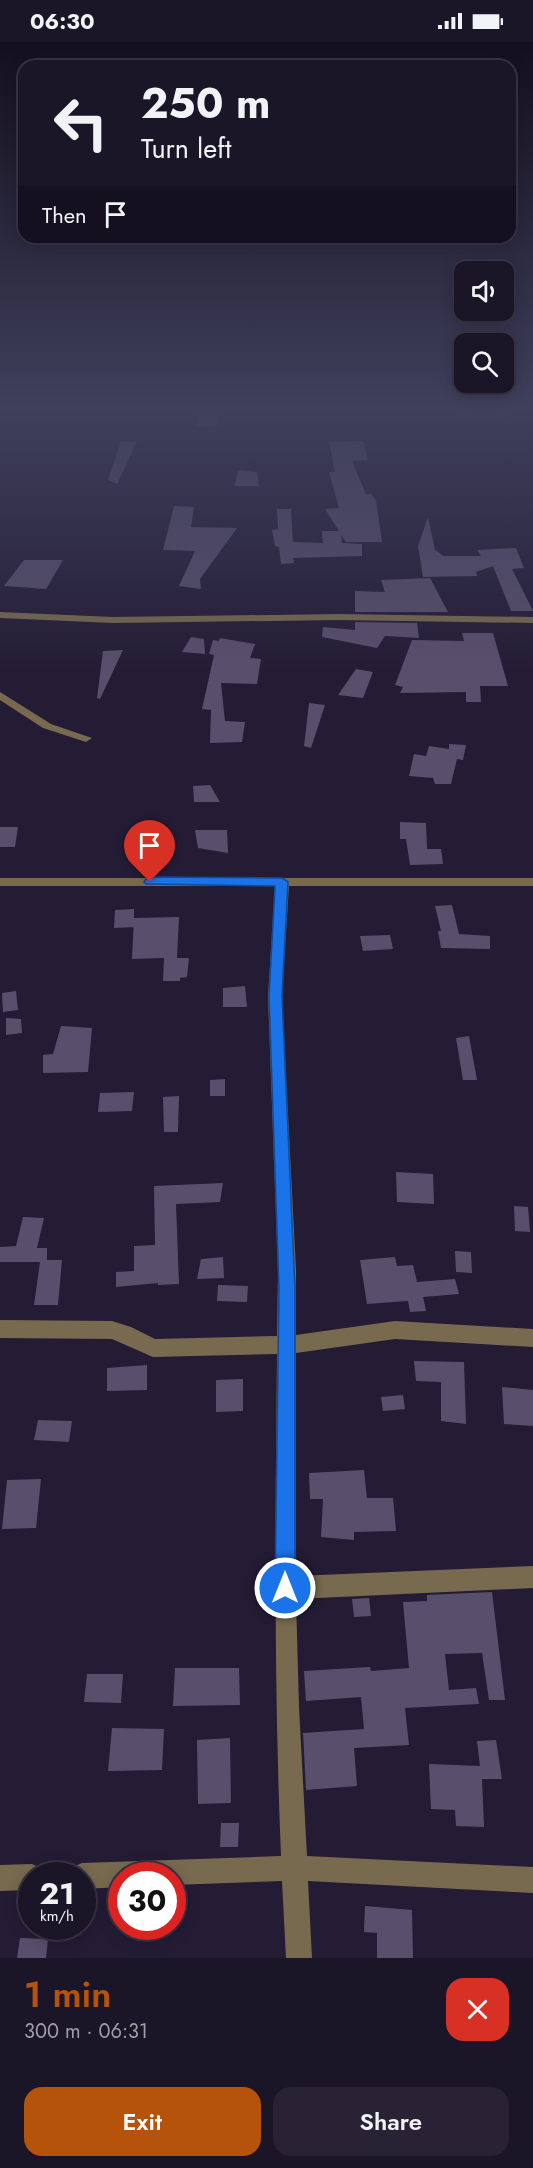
<!DOCTYPE html>
<html lang="en">
<head>
<meta charset="utf-8">
<style>
	:root { --surface:#1b1528; --page:#282234; --text:#f1f3f6; --muted:#a09fa8; --line:#393445; --accent:#b45309 }
	body { margin:0; font-family:Jost,sans-serif; background:var(--page); color:var(--text); height:100vh; display:flex; flex-direction:column; font-size:22px; white-space:nowrap }
	* { box-sizing:border-box; margin:0 }
	p { font-size:20px; color:var(--muted) }
	.icon { flex:none; width:33px; height:33px; fill:none; stroke:currentColor; stroke-width:2; stroke-linecap:round; stroke-linejoin:round }
	.map { position:relative; height:1916px; overflow:hidden }
	.details { display:flex; flex-direction:column; background:var(--surface); flex:1 }
	.details>* { flex:none }
	.top-card { position:absolute; left:18px; top:18px; width:498px; height:183px; border-radius:18px; box-shadow:0 3px 15px #0003,0 0 0 2px var(--line); background:#1b1528; color:var(--text); overflow:hidden }
	.fabs { position:absolute; left:454px; top:219px; display:grid; gap:12px }
	.fabs a { display:grid; place-items:center; width:60px; height:60px; border-radius:12px; background:var(--surface); box-shadow:0 3px 15px #0003,0 0 0 2px var(--line); font-size:30px }
	.speed { position:absolute; left:18px; top:1820px; display:flex; gap:12px; font-size:30px; font-weight:700; text-align:center }
	.speed>* { display:grid; place-content:center; width:78px; height:78px; border-radius:50%; background:var(--surface); box-shadow:0 3px 15px #0003,0 0 0 2px var(--line); line-height:1 }
	.speed small { font-size:15px; font-weight:400 }
	.speed .limit { border:9px solid #d22; background:#fff; color:#111 }
	.pin { position:absolute; display:grid; place-items:center; width:51px; height:51px; color:#fff; margin:-62px -26px; border-radius:50% 50% 50% 0; rotate:-45deg; box-shadow:0 0 6px #0007 }
	.pin .icon { rotate:45deg }
	.me { position:absolute; width:66px; margin:-33px; rotate:0deg; stroke-linejoin:round; filter:drop-shadow(0 0 4px #0008) }
	.turn { display:flex; align-items:center; gap:21px; height:126px; padding:0 24px; font-size:27px }
	.turn .icon { width:78px; height:78px; stroke-width:2.5 }
	.turn b { display:block; font-size:42px; line-height:51px }
	.then { display:flex; align-items:center; height:57px; padding:0 24px; background:#0003; gap:12px; font-size:22px }
	.round { display:grid; place-items:center; flex:none; width:63px; height:63px; border-radius:18px; background:var(--page) }
	.overview { display:flex; align-items:center; justify-content:space-between; height:102px; padding:0 24px }
	h1 { font-size:36px; font-weight:600; line-height:45px; color:var(--accent) }
	.cta { display:flex; gap:12px; margin-top:auto; padding:12px 24px }
	.cta a { flex:1; height:69px; border-radius:18px; background:var(--accent); color:#fff; font-size:24px; font-weight:600; line-height:69px; text-align:center }
	.cta a+a { background:var(--page); color:var(--text) }
	.status { display:flex; justify-content:space-between; align-items:center; height:42px; padding:0 30px; background:var(--surface); direction:ltr }
	.status svg { height:16px; fill:currentColor }
	.map>svg:first-child { display:block }
</style>
</head>
<body>
<div class="status"><b>06:30</b><svg viewBox="0 0 49 12"><path d="M0 12V9h3v3zM5 12V6h3v6zM10 12V3h3v9zM15 12V0h3v12zM26 1h20v11H26zM47 4h2v5h-2z"/></svg></div>
<div class="map">
<svg width="533" height="1916" viewBox="0 0 533 1916">
	<rect width="100%" height="100%" fill="#241c35"/>
	<path fill="#584f6c" d="M200,369L219,371L217,385L195,384Z
		M121,399L137,400L117,442L108,438Z
		M363,399L368,418L352,419L366,452H371L376,458L382,500H346L341,493L342,501L362,502V514L293,516L294,521L281,522L279,505L275,504L272,488L278,487L277,467H291L293,500L323,501L322,489H339L325,467L339,466L329,430H335L329,400Z
		M238,428L257,430L259,444H235Z
		M174,464L194,465L191,485L237,486L200,537L201,547L179,544L195,509L163,508Z
		M428,475L435,508L444,514H481L477,508L516,506L524,526L512,527L533,569H511L493,524L476,530L477,534L423,535L418,504Z
		M24,518H63L46,547L4,544Z
		M430,536L448,570H355V549L385,550L381,538Z
		M355,580L417,581L419,596L385,594L377,606L322,595L323,585L355,588Z
		M462,591H493L508,644H480L481,660H466V650L400,651L403,645L395,643L412,598L464,599Z
		M191,595L204,597L205,612L182,610Z
		M220,596L255,602L250,616L261,617L257,642L221,641L225,679L245,680L242,700L210,701L211,668L202,667L214,613L209,612L213,598L219,599Z
		M123,608L100,657L97,656L103,609Z
		M356,627L373,630L363,656L338,653Z
		M309,661L325,663L311,706L304,704Z
		M449,702L466,703L463,718L457,717L451,742H435L433,736L409,734L414,712L426,714L429,704L449,707Z
		M210,743L220,760H194L193,744Z
		M400,780L426,781L427,807H441L443,822L410,823L406,797H400Z
		M0,785H18L15,805H0Z
		M195,788H227L228,811L198,806Z
		M452,863L459,892L490,894V907L441,906L438,889H441L435,864Z
		M134,867V885L114,886L115,868Z
		M179,875L177,916H189L187,935L180,936V939H163L164,916L132,917L134,876Z
		M390,893L393,907L363,909L360,894Z
		M245,944L247,965H223V946Z
		M16,949L18,968L3,970L2,951Z
		M6,976L21,977L22,991L6,993Z
		M61,984L92,986L88,1030L43,1031V1013L53,1012Z
		M469,994L477,1038H463L456,996Z
		M225,1037V1054H210V1038Z
		M134,1050L132,1069L98,1070L100,1051Z
		M179,1054L178,1090H164L163,1055Z
		M396,1130L433,1132L434,1162L397,1160Z
		M223,1141L220,1160L176,1162L179,1242L158,1243V1241L116,1245V1230L134,1229V1204L155,1203L154,1144Z
		M514,1164L528,1165L530,1190L515,1189Z
		M23,1175L44,1176L37,1206H47V1218H62L58,1263H34L40,1220H0V1205L16,1204Z
		M455,1209L471,1210L472,1231L456,1230Z
		M223,1215L224,1236L197,1237L201,1217Z
		M395,1215L397,1224L413,1223L417,1240L455,1237L459,1252L423,1255L426,1269L410,1270L408,1259L367,1262L360,1218Z
		M218,1243L248,1244L247,1260L217,1259Z
		M414,1319L464,1320L466,1382L441,1379V1340L416,1339Z
		M147,1323V1348L107,1349V1326Z
		M243,1337V1369L216,1370V1338Z
		M502,1345L533,1348V1384L504,1382Z
		M403,1353L405,1367L383,1369L381,1355Z
		M38,1378L72,1379L69,1400L34,1398Z
		M364,1428L367,1456H393L396,1489L354,1490V1498L321,1495L323,1457H310L309,1431Z
		M41,1437L36,1486L2,1487L7,1438Z
		M492,1550L505,1658H489L482,1611L445,1612L449,1648L476,1646L479,1662L405,1666L409,1703L354,1706L357,1744L306,1748L303,1691L364,1687L361,1655L306,1659L304,1629L370,1625L371,1629L409,1626L403,1560L427,1559V1553Z
		M369,1556L371,1574L354,1575L352,1557Z
		M175,1626H239L240,1663L173,1664Z
		M87,1632H123L121,1661L84,1660Z
		M112,1686L164,1687L162,1728L108,1729Z
		M230,1696L231,1761L198,1762L197,1698Z
		M496,1698L502,1737H482L484,1785L456,1784L455,1768L431,1767L429,1722L480,1724L477,1699Z
		M221,1781H239L238,1805H220Z
		M365,1864L412,1868L413,1916H377V1891L364,1890Z
		M20,1896L48,1897L46,1916H17Z"/>
	<g fill="none" stroke-linecap="round" stroke-linejoin="round">
		<path fill="#786a4f" fill-rule="evenodd" d="M0,570L113,575L339,572L533,575V581L339,578L113,581L0,576Z
			M0,650L51,682L92,696L86,700L43,686L0,658Z
			M0,836H533V844H289L282,954L296,1228V1293L395,1279L533,1287V1305L395,1297L296,1311V1534L533,1524V1546L296,1557L299,1665L307,1814L533,1825V1851L308,1839L312,1916H286L282,1839L172,1843V1833H122V1845L82,1847V1833H70L73,1825L82,1821L281,1814C274,1646 275,1480 277,1312L153,1315L112,1297L0,1296V1278L112,1279L131,1285L155,1297L277,1294L278,1228L268,954L275,844H0Z
			M32,1822L41,1826L44,1833H32V1848L0,1849V1823Z"/>
	</g>
	<linearGradient id="sky" x2="0" y2="1"><stop stop-color="#140f1d"/><stop offset="0.58" stop-color="#3f405c"/><stop offset="1" stop-color="#3f405c" stop-opacity="0"/></linearGradient>
	<rect width="533" height="632" fill="url(#sky)"/>
	<path fill="#1a73e8" stroke="#114b97" stroke-width="1.5" d="M150,835L282,836L288,840L282,954L295,1247V1546L292,1554L285,1556L278,1554L275,1546L279,1247L269,954L275,844L146,842L144,840L146,837Z"/>
</svg>
<div class="fabs">
<a><svg class="icon" aria-label="sound" viewBox="0 0 24 24"><path d="M4 9h4l5-4v14l-5-4H4zM17 9q2 3 0 6"/></svg></a>
<a><svg class="icon" aria-label="search" viewBox="0 0 24 24"><circle cx="10" cy="10" r="6"/><path d="M15 15l6 6"/></svg></a>
</div>
<div class="speed"><div>21<small>km/h</small></div><div class="limit">30</div></div>
<div class="pin" style="left:150px;top:840px;background:#d93025"><svg class="icon" aria-label="arrive" viewBox="0 0 24 24"><path d="M6 21V4h12l-3 4 3 4H6"/></svg></div>
<svg class="me" style="left:285px;top:1546px" viewBox="-20 -20 40 40"><circle r="17" fill="#1a73e8" stroke="#fff" stroke-width="3"/><path d="M0-11L8 9 0 5-8 9z" fill="#fff"/></svg>
<div class="top-card">
<div class="turn"><svg class="icon" aria-label="left" viewBox="0 0 24 24"><path d="M17 20v-9H6M10 6l-5 5 5 5"/></svg><div><b>250 m</b>Turn left</div></div>
<div class="then">Then<svg class="icon" aria-label="arrive" viewBox="0 0 24 24"><path d="M6 21V4h12l-3 4 3 4H6"/></svg></div>
</div>
</div>
<section class="details">
<div class="overview"><div><h1>1 min</h1><p>300 m · 06:31</p></div><a class="round" style="background:#d93025;color:#fff"><svg class="icon" aria-label="close" viewBox="0 0 24 24"><path d="M6 6l12 12M18 6L6 18"/></svg></a></div>
<div class="cta"><a>Exit</a><a>Share</a></div>
</section>
</body>
</html>
